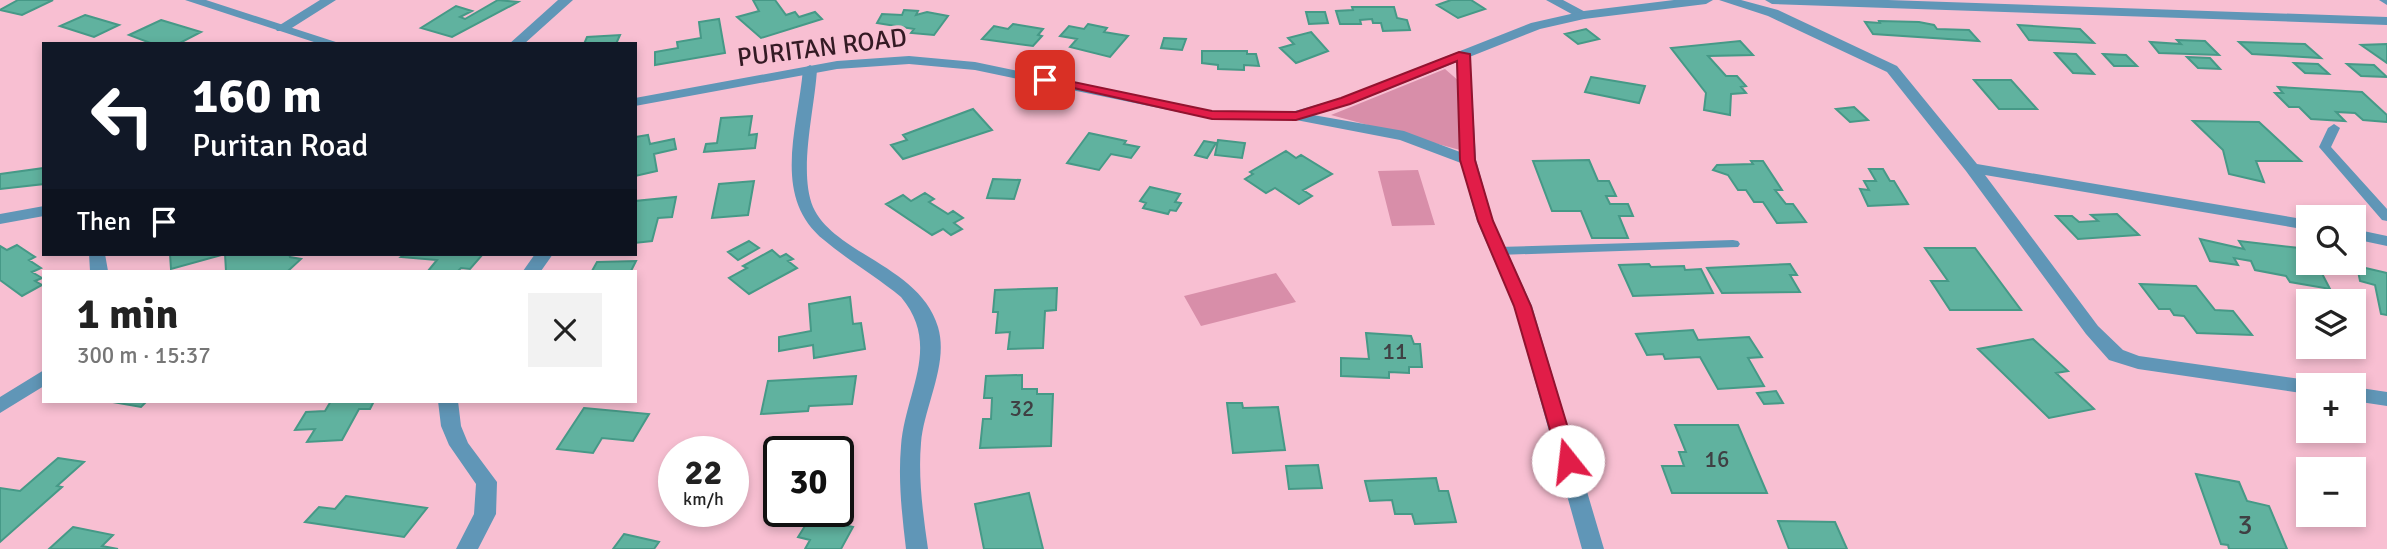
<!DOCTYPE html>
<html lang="en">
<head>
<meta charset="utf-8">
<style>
	:root { --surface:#fff; --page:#f2f2f2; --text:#222; --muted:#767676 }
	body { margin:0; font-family:Signika,sans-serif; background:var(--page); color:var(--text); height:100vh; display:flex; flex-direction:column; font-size:26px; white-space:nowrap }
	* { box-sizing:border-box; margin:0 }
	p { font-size:23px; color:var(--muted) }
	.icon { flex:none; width:38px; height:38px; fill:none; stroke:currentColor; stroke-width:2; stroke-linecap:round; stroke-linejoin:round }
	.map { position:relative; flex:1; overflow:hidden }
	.side { position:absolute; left:42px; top:270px; width:595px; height:133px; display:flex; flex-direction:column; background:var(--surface); border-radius:0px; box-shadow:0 4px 10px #0003 }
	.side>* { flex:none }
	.top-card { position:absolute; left:42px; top:42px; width:595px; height:214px; border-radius:0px; box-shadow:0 4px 10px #0003; background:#111827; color:#fff; overflow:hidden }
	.fabs { position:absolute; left:2296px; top:205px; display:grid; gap:14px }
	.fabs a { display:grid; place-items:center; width:70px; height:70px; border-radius:0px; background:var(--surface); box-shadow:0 4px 10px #0003; font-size:35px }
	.speed { position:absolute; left:658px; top:436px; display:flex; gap:14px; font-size:35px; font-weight:700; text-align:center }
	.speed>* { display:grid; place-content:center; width:91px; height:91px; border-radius:50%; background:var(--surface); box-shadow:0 4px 10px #0003; line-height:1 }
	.speed small { font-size:18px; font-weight:400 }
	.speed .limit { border:4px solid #111; border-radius:10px; background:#fff; color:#111 }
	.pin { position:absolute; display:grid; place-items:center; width:60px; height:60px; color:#fff; margin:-30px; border-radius:14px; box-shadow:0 4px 10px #0006 }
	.me { position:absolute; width:77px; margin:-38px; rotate:344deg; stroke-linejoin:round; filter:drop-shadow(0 0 5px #0008) }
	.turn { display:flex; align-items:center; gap:24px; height:147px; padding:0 35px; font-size:32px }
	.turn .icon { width:91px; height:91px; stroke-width:2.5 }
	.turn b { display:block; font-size:49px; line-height:60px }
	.then { display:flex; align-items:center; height:66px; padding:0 35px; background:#0003; gap:14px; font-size:26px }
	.round { display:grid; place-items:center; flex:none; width:74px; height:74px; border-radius:0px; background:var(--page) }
	.head { display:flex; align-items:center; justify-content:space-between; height:119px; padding:0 35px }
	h1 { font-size:42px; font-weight:700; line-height:52px }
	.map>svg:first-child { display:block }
</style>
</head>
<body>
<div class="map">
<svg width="2387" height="549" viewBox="0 0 2387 549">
	<rect width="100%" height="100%" fill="#f8bfd2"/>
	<path fill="#d88ea9" d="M1445,69L1460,82V150L1331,115Z
		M1418,170L1435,225L1392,226L1378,171Z
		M1276,273L1296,302L1201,326L1184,296Z"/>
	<path fill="#60b29f" stroke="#469987" stroke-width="2" d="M18,0H53L22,15L0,10Z
		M498,0L518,2L452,37L421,28L456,6L472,11L460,17L465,19Z
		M753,0H775L786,15L795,12L799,17L815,12L822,19L761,38L737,17L759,11Z
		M1451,0H1471L1485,9L1458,18L1437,5Z
		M1352,7H1394L1397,18L1407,20L1410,30L1383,31L1381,23H1373L1372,19L1360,20L1361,24H1340L1336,11L1353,10Z
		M904,10L918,11L916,15L927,12L948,16L934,35L911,33L914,29L877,23L882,14L902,15Z
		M1306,12H1325L1328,23L1309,24Z
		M85,15L119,25L94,37L60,26Z
		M719,19L725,53L655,65V52L678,48L677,42L701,38L699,22Z
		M161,20L201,32L178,44H153L129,35Z
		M1879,21L1919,22L1934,25L1937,29L1969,30L1979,41L1873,34L1865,22L1880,23Z
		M1013,24L1043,29L1038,35L1042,36L1033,46L982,39L994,26L1008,29Z
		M1088,24L1107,28L1104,32L1128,36L1110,57L1070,47L1077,39L1060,36L1069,26L1084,29Z
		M2018,25L2080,29L2094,43L2029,40Z
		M1586,29L1599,39L1578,44L1565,34Z
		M1311,32L1328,51L1296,63L1280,48L1294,44L1288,38Z
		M620,35L616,44H584L587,37Z
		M1164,38L1186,39L1182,50L1161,48Z
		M2177,40L2205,41L2219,55L2159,53L2150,42L2181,44Z
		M1740,41L1753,55L1708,56L1726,76H1737L1746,86L1741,87L1746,93L1731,94L1730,115L1704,110L1706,93L1671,48Z
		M2239,42L2305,44L2321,58L2252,54Z
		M2387,44V63L2361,45Z
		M1202,51H1247V54H1256L1259,66L1244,65V70L1218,69V65L1202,63Z
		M2055,53L2076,54L2094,74L2073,73Z
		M2103,54L2126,55L2137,66H2114Z
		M2187,57L2210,58L2220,69L2198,68Z
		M2294,63L2318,64L2329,74L2305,73Z
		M2347,64L2374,65L2387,77L2361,76Z
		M1591,77L1645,86L1639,103L1585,92Z
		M1974,80H2011L2037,109H1999Z
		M2278,87L2362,92L2387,115V122L2363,120L2355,113L2336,112L2345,121L2311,119L2299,107H2289L2275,93H2283Z
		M1854,107L1868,120L1850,122L1836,109Z
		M973,109L992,130L903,159L891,145L907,140L903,135Z
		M752,116L749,135L757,134L755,148L704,152L706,144L717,143L721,118Z
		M2193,121L2259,122L2301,161H2256L2264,182L2229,174L2223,150Z
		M1089,133L1126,141L1124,144L1139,147L1131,158L1111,154L1099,170L1067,163Z
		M648,135L650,144L674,139L676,149L654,154L657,171L635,176V137Z
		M1218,140L1245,143L1242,158L1215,155Z
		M1204,141L1216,143L1207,158L1195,155Z
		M1286,151L1296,158L1301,155L1332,174L1303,190L1312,196L1299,204L1275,188L1266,193L1245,179L1253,174L1250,172Z
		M1589,160L1598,181H1609L1616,196H1606L1610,204H1628L1633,216H1619L1628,238H1592L1581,211H1552L1533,161Z
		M1751,161H1763L1782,190H1775L1786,204H1793L1806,222L1777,223L1763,202H1754L1746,190H1738L1728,175L1713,170L1717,165L1753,164Z
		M44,168V184L0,189V174Z
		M1869,169H1883L1890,181H1894L1908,204L1868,206L1860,189L1869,190L1864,181H1876Z
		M993,179L1020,180L1014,199L987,198Z
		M754,181L748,215L712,218L719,184Z
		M1150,187L1180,194L1175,202L1181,203L1176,211L1170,210L1168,214L1143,208L1146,203L1140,201Z
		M925,193L934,199L929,202L948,214L953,211L963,218L954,223L962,229L951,235L943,229L932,235L886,204L903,195L911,201Z
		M676,197L672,217L658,218L652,241L635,243V201Z
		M2117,214L2139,235L2078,239L2056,216H2072L2079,222L2098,221L2091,215Z
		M2200,239L2244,249L2239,241L2308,249V262H2316L2330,289L2290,282L2286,276L2255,270L2251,261L2234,258L2238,265L2210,261Z
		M749,241L759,248L738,260L728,252Z
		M17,245L35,257L29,260L41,268L32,272L42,278L35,281L42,285L22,296L0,280V246L7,250Z
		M1925,248H1975L2021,310H1950L1931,281H1948Z
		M772,250L780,257L786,254L793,259L788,261L797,268L749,294L729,278L747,268L743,266Z
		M170,254H289L290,257L301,259L288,271H226L225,254L171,269Z
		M405,254H483L470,269L461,268L458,271H428L437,260L401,257Z
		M636,261L631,271H592L597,262Z
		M1649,264L1651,267L1684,266L1685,270L1701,269L1713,293L1633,296L1619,265Z
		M1790,264L1797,275H1790L1800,292L1722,293L1707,268Z
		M2357,266L2387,273V315L2381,314L2375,285L2360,281Z
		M2140,284L2196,286L2215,310L2233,311L2252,335L2197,333L2184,316L2174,315L2170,309H2159Z
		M1057,288L1056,310L1045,311L1043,348L1008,349L1010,332L996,333L998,312H993L995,290Z
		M850,297L853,324L861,323L865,349L814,358L813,345L779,351V337L811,331L809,304Z
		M1693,330L1698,340L1749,337L1762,357L1748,358L1764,386L1718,389L1700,357L1665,359L1663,354L1647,355L1636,334Z
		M1366,333L1411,336L1414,344H1420L1422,367H1409V373L1389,372V378L1341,376V358L1369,359Z
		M2033,339L2068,371L2056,373L2094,409L2049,418L1978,349Z
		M1022,375V389H1037V394H1053L1051,446L980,448L983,419H991L992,398H984L986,376Z
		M856,376L852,404L809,406L808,411L761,414L768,381Z
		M1776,391L1783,403L1764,404L1757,393Z
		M107,401H147L141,407Z
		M331,401H374L370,409H359L342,440L307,442L315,429L295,430L306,412L325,411Z
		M1227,403H1242L1243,408L1278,407L1285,450L1233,453Z
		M584,408L649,414L633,441L602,438L593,453L557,449Z
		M1675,425H1738L1767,493H1672L1662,466H1684L1679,452H1686Z
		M58,458L84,462L57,486L62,487L0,542V488L20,491Z
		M1318,465L1322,488L1289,489L1286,466Z
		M852,471L846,499H838V472Z
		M2196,474L2239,482L2247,501L2269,506L2287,549H2229L2228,545L2221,544Z
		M1436,478L1439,491H1448L1456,522L1415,524L1412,514H1395L1392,500L1370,501L1365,481Z
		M1029,493L1043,549H984L975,504Z
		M346,496L427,508L404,537L305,522L319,507L335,509Z
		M810,518L853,527L841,549H805L810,540L798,537Z
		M1778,521L1835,522L1847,549H1789Z
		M73,527L113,535L102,546L118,549H49Z
		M624,534L659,542L654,549H613Z"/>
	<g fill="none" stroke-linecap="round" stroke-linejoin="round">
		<path fill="#6096b7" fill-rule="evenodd" d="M2334,124L2340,128L2331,147L2387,209V221L2382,220L2319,147L2328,128Z
			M1733,240L1738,241L1740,244L1738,247L1498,255L1491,251L1498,247Z"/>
		<path fill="#6096b7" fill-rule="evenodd" d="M320,0H336L287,31H277L275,28Z
			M558,0H573L524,44H509Z
			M1546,0H1563L1591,15L1584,19L1579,18Z
			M1719,0H1741L1778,10L1897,66L1977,164L2308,220V230L1985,175L2098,326L2123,350L2139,356L2308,380L2316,385H2308V394L2138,369L2109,360L2086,334L1966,171L1887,72L1768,16Z
			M1765,0H1888L2387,17V25L1772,4Z
			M2379,0H2387V5Z
			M1463,50L1470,54L1476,160L1493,221L1532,306L1604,549H1582L1514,306L1477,221L1461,163L1400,140L1296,120L1289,116L1296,112L1404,131L1460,152L1456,54Z
			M810,65L817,69C815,108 798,171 813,207C834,254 920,266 938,327C949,364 924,406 921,443C918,478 923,514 928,549H906C902,515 898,481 901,446C905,392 942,346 901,297C877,277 849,261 824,240C771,197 798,128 803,69Z
			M44,206V216L0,224V214Z
			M2354,229L2387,236V246L2354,239Z
			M89,254H105L108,271H90Z
			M535,254H553L541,271H523Z
			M44,370V386L0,413V397Z
			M2354,387L2387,392V406L2354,401Z
			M438,401H458L461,426L468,443L497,482L496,514L478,549H456L474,514L476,484L449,445L441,426Z"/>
		<path fill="#6096b7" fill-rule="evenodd" d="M185,0H206L342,44H320Z
			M1674,0H1713L1706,4L1584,19L1540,29L1351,104L1296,120L1212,119L975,70L909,64L837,69L635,106V98L837,61L909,56L975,62L1212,111H1295L1341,98L1531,23L1584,11Z"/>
	</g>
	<path fill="#e11d48" stroke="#92132f" stroke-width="2" d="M1459,52L1470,54L1475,160L1493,221L1531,306L1578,461L1568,468L1559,461L1514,306L1478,221L1460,160L1457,61L1350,104L1296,120L1212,119L1038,80L1045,76L1212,111L1296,112L1341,98Z"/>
	<g text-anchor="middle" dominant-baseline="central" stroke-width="7" stroke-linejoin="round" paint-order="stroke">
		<g font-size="23" fill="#3f4043">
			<text x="1395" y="351">11</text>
			<text x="1022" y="408">32</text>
			<text x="1717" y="459">16</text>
		</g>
		<g font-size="26" fill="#341a24" stroke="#f8bfd2">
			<text transform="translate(822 48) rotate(-7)">PURITAN ROAD</text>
		</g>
		<g font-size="28" fill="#3f4043">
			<text x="2245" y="525">3</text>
		</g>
	</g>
</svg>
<div class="fabs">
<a><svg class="icon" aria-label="search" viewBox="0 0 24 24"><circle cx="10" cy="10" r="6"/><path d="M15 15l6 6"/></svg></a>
<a><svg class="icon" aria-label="layers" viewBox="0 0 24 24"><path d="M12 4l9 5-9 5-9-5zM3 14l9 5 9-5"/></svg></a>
<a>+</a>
<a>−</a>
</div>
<div class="speed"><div>22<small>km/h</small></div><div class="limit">30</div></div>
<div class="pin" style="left:1045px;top:80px;background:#d93025"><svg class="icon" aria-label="arrive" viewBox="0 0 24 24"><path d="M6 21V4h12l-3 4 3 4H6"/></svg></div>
<svg class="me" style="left:1568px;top:461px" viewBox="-20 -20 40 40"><circle r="19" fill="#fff"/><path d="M0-13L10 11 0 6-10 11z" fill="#e11d48"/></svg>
<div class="top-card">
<div class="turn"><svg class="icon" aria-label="left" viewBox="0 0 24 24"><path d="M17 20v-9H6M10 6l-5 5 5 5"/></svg><div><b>160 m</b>Puritan Road</div></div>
<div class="then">Then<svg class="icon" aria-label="arrive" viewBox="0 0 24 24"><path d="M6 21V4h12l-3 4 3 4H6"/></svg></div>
</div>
<section class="side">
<div class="head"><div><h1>1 min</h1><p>300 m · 15:37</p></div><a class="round"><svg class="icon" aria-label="close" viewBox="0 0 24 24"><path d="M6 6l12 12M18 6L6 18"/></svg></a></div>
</section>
</div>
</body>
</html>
